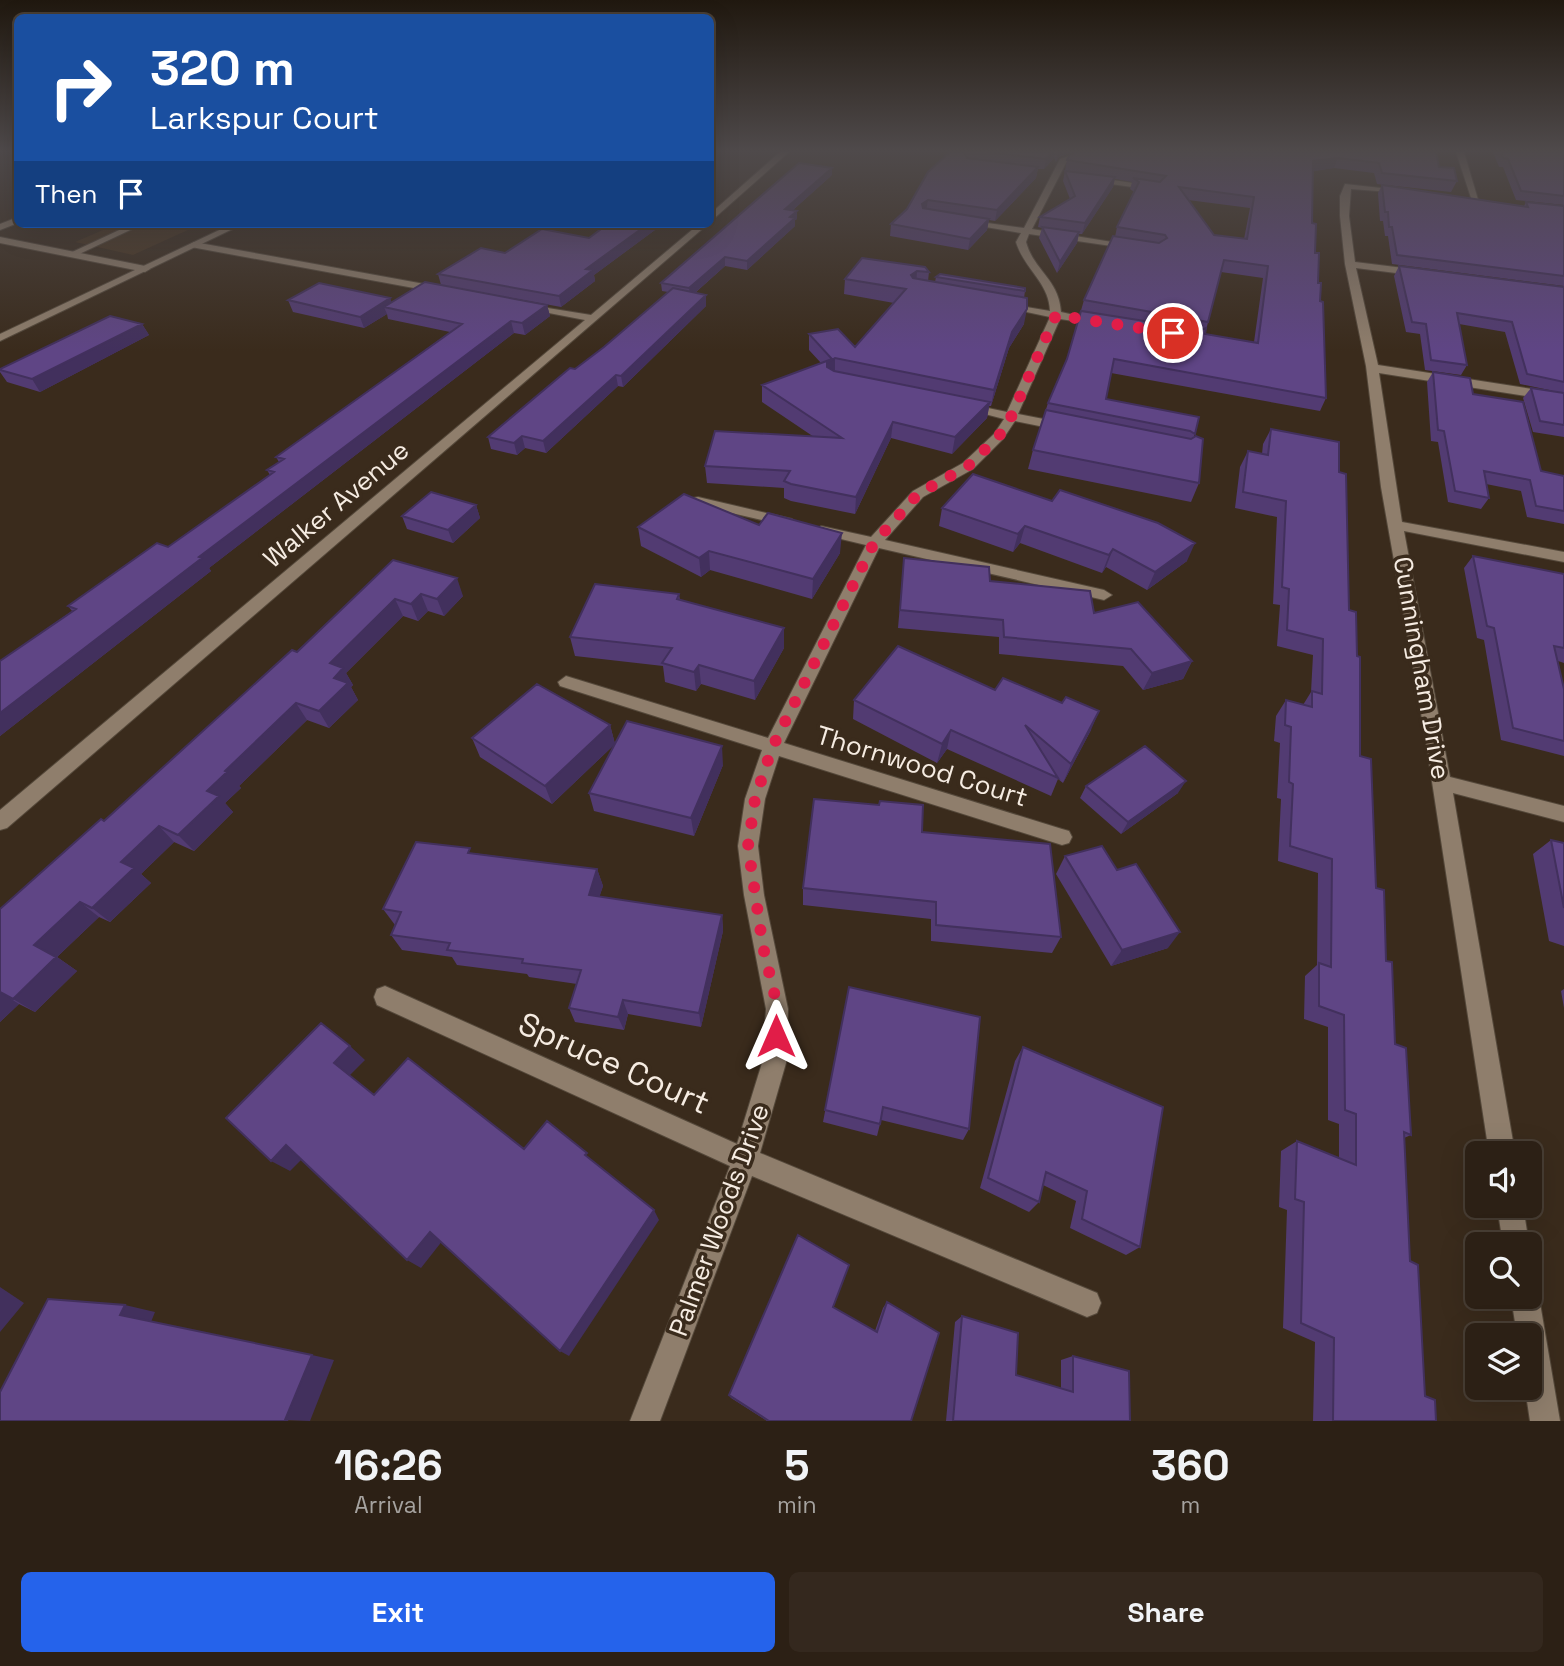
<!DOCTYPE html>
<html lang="en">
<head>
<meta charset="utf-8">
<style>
	:root { --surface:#2c2015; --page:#34281e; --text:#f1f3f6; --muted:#a6a3a0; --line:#483e34; --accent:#2563eb }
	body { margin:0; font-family:"Space Grotesk",sans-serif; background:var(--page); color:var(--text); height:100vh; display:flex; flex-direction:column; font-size:26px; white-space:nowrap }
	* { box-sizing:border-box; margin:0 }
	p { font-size:23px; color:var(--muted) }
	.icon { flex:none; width:38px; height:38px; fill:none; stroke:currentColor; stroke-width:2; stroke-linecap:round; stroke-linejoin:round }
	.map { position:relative; height:1421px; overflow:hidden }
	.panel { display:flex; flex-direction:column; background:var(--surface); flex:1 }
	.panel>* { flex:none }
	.top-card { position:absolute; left:14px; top:14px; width:700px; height:214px; border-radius:10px; box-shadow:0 7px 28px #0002,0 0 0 2px var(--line); background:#1a4fa0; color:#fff; overflow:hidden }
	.fabs { position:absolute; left:1465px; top:1141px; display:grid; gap:14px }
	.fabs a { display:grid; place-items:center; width:77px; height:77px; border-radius:10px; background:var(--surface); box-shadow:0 7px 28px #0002,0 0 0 2px var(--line); font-size:35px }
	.pin { position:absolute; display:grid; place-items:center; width:60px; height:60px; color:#fff; margin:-30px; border:4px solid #fff; border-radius:50%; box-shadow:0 2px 7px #0007 }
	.me { position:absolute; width:77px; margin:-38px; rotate:0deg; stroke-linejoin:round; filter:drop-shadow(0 0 5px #0008) }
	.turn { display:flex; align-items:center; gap:24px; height:147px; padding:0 21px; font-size:32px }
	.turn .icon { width:91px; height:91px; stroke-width:2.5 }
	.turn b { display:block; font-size:49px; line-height:60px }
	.then { display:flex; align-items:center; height:66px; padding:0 21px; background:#0003; gap:14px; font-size:26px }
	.eta { display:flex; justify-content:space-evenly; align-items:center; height:119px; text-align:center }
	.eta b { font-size:42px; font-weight:600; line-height:49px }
	.primary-button { display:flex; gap:14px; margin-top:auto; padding:14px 21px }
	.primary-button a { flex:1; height:80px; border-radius:10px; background:var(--accent); color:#fff; font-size:28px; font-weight:600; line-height:80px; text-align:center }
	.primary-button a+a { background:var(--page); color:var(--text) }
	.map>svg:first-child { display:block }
</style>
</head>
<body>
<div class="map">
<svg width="1564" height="1421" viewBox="0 0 1564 1421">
	<rect width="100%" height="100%" fill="#3a2b1c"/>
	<path fill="#48341f" d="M117,224H201L133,255L75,242Z"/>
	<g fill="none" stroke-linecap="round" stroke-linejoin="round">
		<defs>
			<path id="lane" d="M132,224H143L75,256L68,254Z"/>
			<path id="street" d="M780,152H789L710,222V214Z
				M1081,152H1093L1066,163L1032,229L1137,246L1132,249L1029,234L1026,242C1034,271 1059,279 1061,312L1105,322L1100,325L1060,319L1018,414L1064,423L1070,427L1064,431L1015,421L1003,439L973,469L923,497L885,540L1104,590L1112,595L1104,600L879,548L784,743L1062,829L1069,831L1072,837L1069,843L1062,845L779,756L765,799L758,846L764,895L788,1009L786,1063L760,1153L1097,1293L1101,1303L1097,1313L1087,1317L752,1176L660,1421H630L730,1166L377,1005L374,997L377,989L385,986L737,1144L762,1063L766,1009L744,895L738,846L745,799L762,750L560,686L558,682L566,676L768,738L866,545L816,533L814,530L821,526L871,537L913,491L963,463L994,434L1004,419L958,407L964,403L1007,412L1050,317L998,306L1003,303L1050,311C1049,282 1024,269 1016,242L1021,233L962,223L966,220L1024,228L1060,159Z
				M1456,152H1464L1479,203L1472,201Z
				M1092,177L1154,186L1158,188L1154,190L1089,181Z
				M1345,184L1408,191L1404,193L1351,189L1349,216L1355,262L1420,270L1425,273L1420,276L1356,268L1378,365L1564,394V402L1379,373L1402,522L1564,552V562L1404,531L1450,777L1564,806V822L1453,793L1515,1153H1489L1425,736L1381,487L1366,366L1345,264L1340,216V196Z
				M18,217V223L0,230V224Z
				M699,224H708L7,828L0,830V810L585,320L523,308V304L591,315Z
				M0,237L145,266L150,269L145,272L0,243Z
				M194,242L441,287L446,290L441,293L191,247L189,245Z
				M698,497L792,519L794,522L787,526L693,504V498Z
				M1497,1206H1523L1529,1244H1503Z
				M1530,1285L1535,1287L1539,1297L1560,1421H1530L1525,1388H1530V1335H1517L1511,1297H1530Z"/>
			<path id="secondary" d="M232,224H243L0,341V334Z"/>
		</defs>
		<use href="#lane" stroke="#54483a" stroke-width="2"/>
		<use href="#street" stroke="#54483a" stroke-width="2"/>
		<use href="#secondary" stroke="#54483a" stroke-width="2"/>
		<use href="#lane" fill="#8f7e6c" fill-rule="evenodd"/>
		<use href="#street" fill="#8f7e6c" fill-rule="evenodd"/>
		<use href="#secondary" fill="#8f7e6c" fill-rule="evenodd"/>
	</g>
	<path fill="#523b72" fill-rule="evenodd" d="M950,152H1073L1059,157L1056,162L1054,158L1044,169H1038L1036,178L995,221L989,220L987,230L968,250L890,236L891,224L907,209Z
		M1436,152L1439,167L1457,181L1451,192L1377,184L1374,173L1334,168L1313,171L1312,223L1320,301L1326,398L1320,411L1111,373L1106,399L1199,417L1194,437L1199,483L1191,502L1028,469L1033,450L1048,403L1067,359L1084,300L1115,237L1117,227L1134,192L1130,189L1132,182L1115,179L1113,187L1082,234H1079L1077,243L1057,273L1039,238L1042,228L1038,227L1040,217L1070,199L1063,181L1067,160ZM1188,200L1250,208L1244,239L1214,235ZM1221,272L1263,278L1254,342L1205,334Z
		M1493,152H1564V205L1516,200L1503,167H1499Z
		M832,175L793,210L797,211V219L795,220V226L747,270L725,266L695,293L706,306L623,387L618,386L546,453L525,448L517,455L491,449L488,437L604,347L668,292L662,291L661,283Z
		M1382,185L1524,206L1526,202L1564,206V286L1392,264L1388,236H1385L1383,221H1380L1378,193Z
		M608,224H663L594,275L595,281L561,307L441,285L438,274L505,253L589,238Z
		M862,258L929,272L928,281L935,282L936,277L1025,291L1024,298V324L1009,348L991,406H989L987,418L952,454L891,438L855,514L791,501L784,498V488L707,483L705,466L814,437L762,402V385L821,363L809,350V334L855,347L894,303L844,294L845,279Z
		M1399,266L1564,287V437L1533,432L1523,398L1531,388L1554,391L1520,384L1505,332L1459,324L1467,365L1461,375L1425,370L1420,334L1406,332L1394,276Z
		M390,298L391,303L547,305L550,316L525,335L514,333L209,568L211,571L0,736V661L72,611L68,606L168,547L270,475L267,470L279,462L276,457L450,332L388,319L387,314L364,328L293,312L288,300Z
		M142,324L149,335L40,392L7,382L0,372V369Z
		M1433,372L1473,394L1541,471L1564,476V524L1527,517L1521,491L1486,484L1489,498L1481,509L1448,502L1438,442L1431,441L1427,382Z
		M1271,429L1339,472L1360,756L1386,961L1395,1044L1411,1135L1404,1138L1410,1261L1425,1396L1436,1421H1313L1315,1342L1283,1328L1287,1210L1279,1207L1281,1151L1297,1141L1339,1158V1124L1328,1120V1027L1304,1019L1305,976L1317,965L1318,873L1278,861L1281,799L1277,798L1280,743L1274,741L1276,716L1286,700L1303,705L1311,692L1313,655L1277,646L1280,605L1273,604L1277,517L1235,508L1240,467L1248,451L1262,454L1263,444Z
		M1052,501L1187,561L1147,590L1106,567L1102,573L1020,543L1013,552L939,526L942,508Z
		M476,505L480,518L453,543L407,529L402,516Z
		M759,525L840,553L812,599L710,570L701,577L641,546L638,527Z
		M1473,556L1564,574V663L1558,661L1564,689V756L1501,740L1484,640L1477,638L1464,568Z
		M904,558L990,581L1094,613L1192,661L1183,679L1143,690L1123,666L999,654V637L898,628Z
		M393,560L463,596L444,616L428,611L418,621L403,616L346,673L353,685L351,687L358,700L329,728L307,720L239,786L241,788L225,803L233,812L194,851L174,842L141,874L151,883L110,922L99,917L57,957L77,971L35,1012L19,1004L0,1022V909L104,821L297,652Z
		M679,594L680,600L784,628V648L755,700L701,684L696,691L665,682L663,666L575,656L570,637Z
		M995,690L1091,730L1063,783L1058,779L1051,796L947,749L937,763L853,719L854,700Z
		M610,725L615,744L552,804L480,757L472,738Z
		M723,765L694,836L594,811L589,793Z
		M1086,786L1178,793L1121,834L1080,798Z
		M922,832L1061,937L1052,953L931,941V919L803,905V888Z
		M1551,840L1564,843V946L1549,941L1533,854Z
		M472,853L597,869L603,886L599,897L722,915L723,931L701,1027L628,1014L624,1030L575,1022L569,1008L577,984L529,977L527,974L457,965L452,957L402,950L391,935L395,925L383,909Z
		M1065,856L1168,948L1111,966L1056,874Z
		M849,987L969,1129L963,1140L881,1120L877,1136L823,1122Z
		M1564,989V1008L1561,991Z
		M1023,1047L1140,1247L1126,1255L1070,1228L1076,1201L1043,1185L1039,1202L1029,1212L980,1188L1015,1061Z
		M887,1302L911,1421H767L731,1398L729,1395L833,1307L875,1331L883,1308Z
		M962,1316L1016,1375L1061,1389V1360L1073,1356L1130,1421H946L955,1322Z"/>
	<path fill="#42305d" d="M1052,152H1055L1054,158L1044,169L1046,159Z
		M1058,152H1073L1059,157L1056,162Z
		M1338,158L1334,168L1309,172L1313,161Z
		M1038,167L1036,178L995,221L997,210Z
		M832,168V175L785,217V209Z
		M1115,177L1113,187L1082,234L1085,223Z
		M928,200L926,211L920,215L922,204Z
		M797,211V219L795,220V226L747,270V261Z
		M989,219L987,230L968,250L970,239Z
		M648,224H663L594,275L595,281L561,307L559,296L586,269Z
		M1079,232L1077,243L1057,273L1060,262Z
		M725,257V266L690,297L689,288Z
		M917,271L916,286L911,275Z
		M706,295V306L623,387L621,376Z
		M390,298L394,309L384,307L387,314L364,328L360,317Z
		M547,305L550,316L525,335L522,323Z
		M1027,309L1024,324L1009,348L991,406L994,390L1012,332Z
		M511,321L514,333L209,568L211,571L0,736V713L199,557Z
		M142,324L149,335L40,392L32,379Z
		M835,358V374L827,379V363Z
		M616,375L618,386L546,453L543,441Z
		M990,402L987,418L952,454L955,437Z
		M893,422L891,438L855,514L856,497Z
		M522,436L525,448L517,455L514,443Z
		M476,505L480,518L453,543L448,530Z
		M1025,526L1020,543L1013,552L1018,534Z
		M842,533L840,553L812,599L813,579Z
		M1195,543L1187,561L1147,590L1155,572Z
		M1113,549L1106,567L1102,573L1109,555Z
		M709,551L710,570L701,577L699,558Z
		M457,578L463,596L444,616L437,599Z
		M421,594L428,611L418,621L411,604Z
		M395,599L403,616L346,673L353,685L351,687L358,700L329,728L319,711L330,663Z
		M784,628V648L755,700L754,681Z
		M1192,661L1183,679L1143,690L1152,673Z
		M699,665L701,684L696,691L694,672Z
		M296,703L307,720L239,786L241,788L225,803L233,812L194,851L178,835L207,791L225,771Z
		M1099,711L1091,730L1063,783L1071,764Z
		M610,725L615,744L552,804L545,786Z
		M951,730L947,749L937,763L942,744Z
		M722,746L723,765L694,836L691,818Z
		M1186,781L1178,793L1121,834L1128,822Z
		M159,826L174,842L141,874L151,883L110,922L92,908L121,862Z
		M597,869L603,886L595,911L589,895Z
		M80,902L99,917L57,957L77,971L35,1012L13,999L34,945Z
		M722,915L723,931L701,1027L699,1013Z
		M1180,932L1168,948L1111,966L1122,950Z
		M0,992L19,1004L0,1022Z
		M623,1000L628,1014L624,1030L618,1017Z
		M350,1046L365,1060L349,1076L334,1063Z
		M286,1145L304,1157L290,1171L271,1161Z
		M654,1210L659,1220L569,1356L560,1351Z
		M430,1232L443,1240L421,1268L407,1260Z
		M0,1287L24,1303L0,1332Z
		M125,1305L155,1312L151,1322L120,1315Z
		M312,1355L334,1360L310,1421L285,1420Z"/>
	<path fill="#5f4585" stroke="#42305d" stroke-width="2" fill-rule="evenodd" d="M950,152H964L967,158L1038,167L997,210L928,200L922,204L923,208L989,219L970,239L891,224L907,209L928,172Z
		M987,152H1052L1046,159Z
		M1076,152H1436L1439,167L1454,168L1457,181L1382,173L1379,163L1338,158L1313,161L1312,223L1316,224L1315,253H1319L1318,283H1321L1320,301L1323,302L1326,398L1114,359L1106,399L1199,417L1195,434L1190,431L1048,403L1067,359L1081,311L1201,330L1206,328L1205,334L1258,343L1268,266L1224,260L1208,322L1084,300L1113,236L1159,243L1167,238L1165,235L1117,227L1139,182L1133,178L1160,182L1166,176L1067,160L1070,154ZM1179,187L1254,197L1247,239L1214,235Z
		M1501,152H1564V196L1521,191L1508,159L1503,158Z
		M799,163L832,168L785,209L797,211L790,217L795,218L747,261L725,257L689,288L661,283Z
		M1065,171L1115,177L1085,223L1040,217L1075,196Z
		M1382,185L1528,207L1526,202L1564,206V276L1397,255L1392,227H1389L1388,212H1385Z
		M608,224H648L586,269L593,270L559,296L438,274L481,248L505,253L542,229L589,238Z
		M1042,227L1079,232L1060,262Z
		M862,258L925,267L929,272L917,271L911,275L913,278L1027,298V309L1012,332L994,390L835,358L827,363V367L834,371L990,402L955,437L893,422L856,497L791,484L784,481L790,471L705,466L715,431L842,438L762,385L832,359L809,334L838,329L855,347L906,289L845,279Z
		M1399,266L1564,287V382L1527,374L1512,322L1457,313L1467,365L1431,360L1426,324L1412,322Z
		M940,274L1025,288V291L936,277Z
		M425,282L547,305L522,323L511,321L199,557L202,558L0,713V661L76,609L68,606L157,543L168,547L274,472L267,470L284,459L276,457L462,324L384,307Z
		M319,283L390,298L360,317L288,300Z
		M673,288L706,295L621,376L616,375L543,441L522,436L514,443L488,437L570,368L575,369L604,347Z
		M110,316L142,324L32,379L0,370V369Z
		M1433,372L1470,378L1473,394L1523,402L1541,471L1564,476V511L1536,506L1530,480L1484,471L1489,498L1455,491L1444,431L1438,430Z
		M1531,388L1564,393V425L1540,421Z
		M1046,410L1191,439L1196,436L1203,439L1199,483L1033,450Z
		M1271,429L1339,442V472L1346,474L1349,610L1356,612L1357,656L1360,657V756L1371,759L1376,888L1384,890L1386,961L1392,962L1395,1044L1406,1048L1411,1135L1404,1132L1410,1261L1418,1265L1425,1396L1435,1400L1436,1421H1333L1334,1338L1301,1323L1304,1202L1295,1199L1297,1141L1356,1165V1114L1345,1110L1344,1015L1319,1006V963L1331,967L1332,859L1290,846L1293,784L1289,782L1291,727L1285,725L1286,700L1312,707V691L1322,694L1323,639L1287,630L1289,589L1282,587L1286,501L1243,492L1248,451L1268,455Z
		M973,474L1052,501L1060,490L1158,523L1195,543L1155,572L1113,549L1109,555L1025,526L1018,534L942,508Z
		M431,492L476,505L448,530L402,516Z
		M684,494L759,525L768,513L842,533L813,579L709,551L699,558L638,527Z
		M1473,556L1564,574V648L1554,646L1564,689V741L1513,728L1494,628L1487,626Z
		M904,558L989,567L990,581L1090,591L1094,613L1138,602L1192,661L1152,673L1131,649L1004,637L1003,620L900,610Z
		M393,560L457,578L437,599L421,594L411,604L395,599L330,663L343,668L334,678L348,683L319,711L296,703L225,771L227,772L207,791L219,796L178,835L159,826L121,862L134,868L92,908L80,902L34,945L56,957L13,999L0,992V909L101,819L104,821L292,650L297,652Z
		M595,584L679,594L677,599L784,628L754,681L699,665L694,672L662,663L672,648L570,637Z
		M898,646L995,690L1003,678L1062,703L1066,697L1099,711L1071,764L1025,725L1058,778L951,730L942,744L854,700Z
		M537,684L610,725L545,786L472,738Z
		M627,721L722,746L691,818L589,793Z
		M1145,746L1186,781L1128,822L1086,786Z
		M814,799L879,805L880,801L923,805L922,832L1050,844L1061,937L936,925V902L803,888Z
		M1551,840L1564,843V908Z
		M416,842L470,848L468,853L597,869L589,895L722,915L699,1013L623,1000L618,1017L569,1008L581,970L522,963L523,959L447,950L450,943L391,935L401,912L383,909Z
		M1102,846L1117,870L1136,864L1180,932L1122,950L1065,856Z
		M849,987L980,1017L969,1129L883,1107L880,1124L825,1110Z
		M321,1023L350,1046L334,1063L374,1095L408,1058L524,1149L547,1121L587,1153L585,1155L654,1210L560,1351L430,1232L407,1260L286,1145L271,1161L226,1118Z
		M1023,1047L1163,1107L1140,1247L1082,1219L1087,1191L1046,1172L1039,1202L988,1178Z
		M798,1235L849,1265L833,1307L877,1332L887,1302L939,1333L911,1421H769L729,1395Z
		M48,1299L125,1305L120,1315L312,1355L285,1420L288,1421H0V1392Z
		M962,1316L1018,1333L1016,1375L1073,1392V1356L1129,1371L1130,1421H953Z"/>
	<linearGradient id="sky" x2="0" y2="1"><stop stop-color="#20180f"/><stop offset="0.43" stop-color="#4f4a4b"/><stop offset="1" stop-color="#4f4a4b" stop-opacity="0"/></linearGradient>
	<rect width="1564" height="351" fill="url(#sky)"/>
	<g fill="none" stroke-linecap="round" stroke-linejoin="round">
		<path stroke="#e11d48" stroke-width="12" stroke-dasharray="0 21.6" d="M776,1036L778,1009L763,947L748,846L755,799L772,748L874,543L918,494L968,466L999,436L1011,417L1056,315L1173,333"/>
	</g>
	<g text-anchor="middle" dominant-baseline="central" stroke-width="7" stroke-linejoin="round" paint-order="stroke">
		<g font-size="26" fill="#f6ece2" stroke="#3a2b1c">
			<text transform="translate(336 504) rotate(-40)">Walker Avenue</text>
			<text transform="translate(1422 668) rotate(80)">Cunningham Drive</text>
			<text transform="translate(922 766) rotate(17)">Thornwood Court</text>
			<text transform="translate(719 1220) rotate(-70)">Palmer Woods Drive</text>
		</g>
		<g font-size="32" fill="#f6ece2" stroke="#3a2b1c">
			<text transform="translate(614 1063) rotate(24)">Spruce Court</text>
		</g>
	</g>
</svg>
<div class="fabs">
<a><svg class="icon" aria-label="sound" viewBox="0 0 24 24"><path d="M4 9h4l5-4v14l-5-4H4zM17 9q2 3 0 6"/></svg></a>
<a><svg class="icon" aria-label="search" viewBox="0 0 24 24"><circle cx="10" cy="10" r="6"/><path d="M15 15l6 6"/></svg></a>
<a><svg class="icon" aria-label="layers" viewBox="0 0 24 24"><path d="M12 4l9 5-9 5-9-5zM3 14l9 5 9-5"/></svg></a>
</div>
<div class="pin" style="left:1173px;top:333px;background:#d93025"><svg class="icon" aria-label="arrive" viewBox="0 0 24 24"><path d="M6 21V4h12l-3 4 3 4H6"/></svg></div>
<svg class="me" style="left:776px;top:1036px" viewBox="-20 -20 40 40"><path d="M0-17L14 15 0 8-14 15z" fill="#e11d48" stroke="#fff" stroke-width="4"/></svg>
<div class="top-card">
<div class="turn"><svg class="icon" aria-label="right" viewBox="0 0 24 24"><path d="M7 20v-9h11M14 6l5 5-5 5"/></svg><div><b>320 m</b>Larkspur Court</div></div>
<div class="then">Then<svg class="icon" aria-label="arrive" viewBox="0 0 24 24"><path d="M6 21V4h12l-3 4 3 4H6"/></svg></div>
</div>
</div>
<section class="panel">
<div class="eta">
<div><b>16:26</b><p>Arrival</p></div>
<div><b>5</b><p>min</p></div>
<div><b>360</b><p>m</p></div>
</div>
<div class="primary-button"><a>Exit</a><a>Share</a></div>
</section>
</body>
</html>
